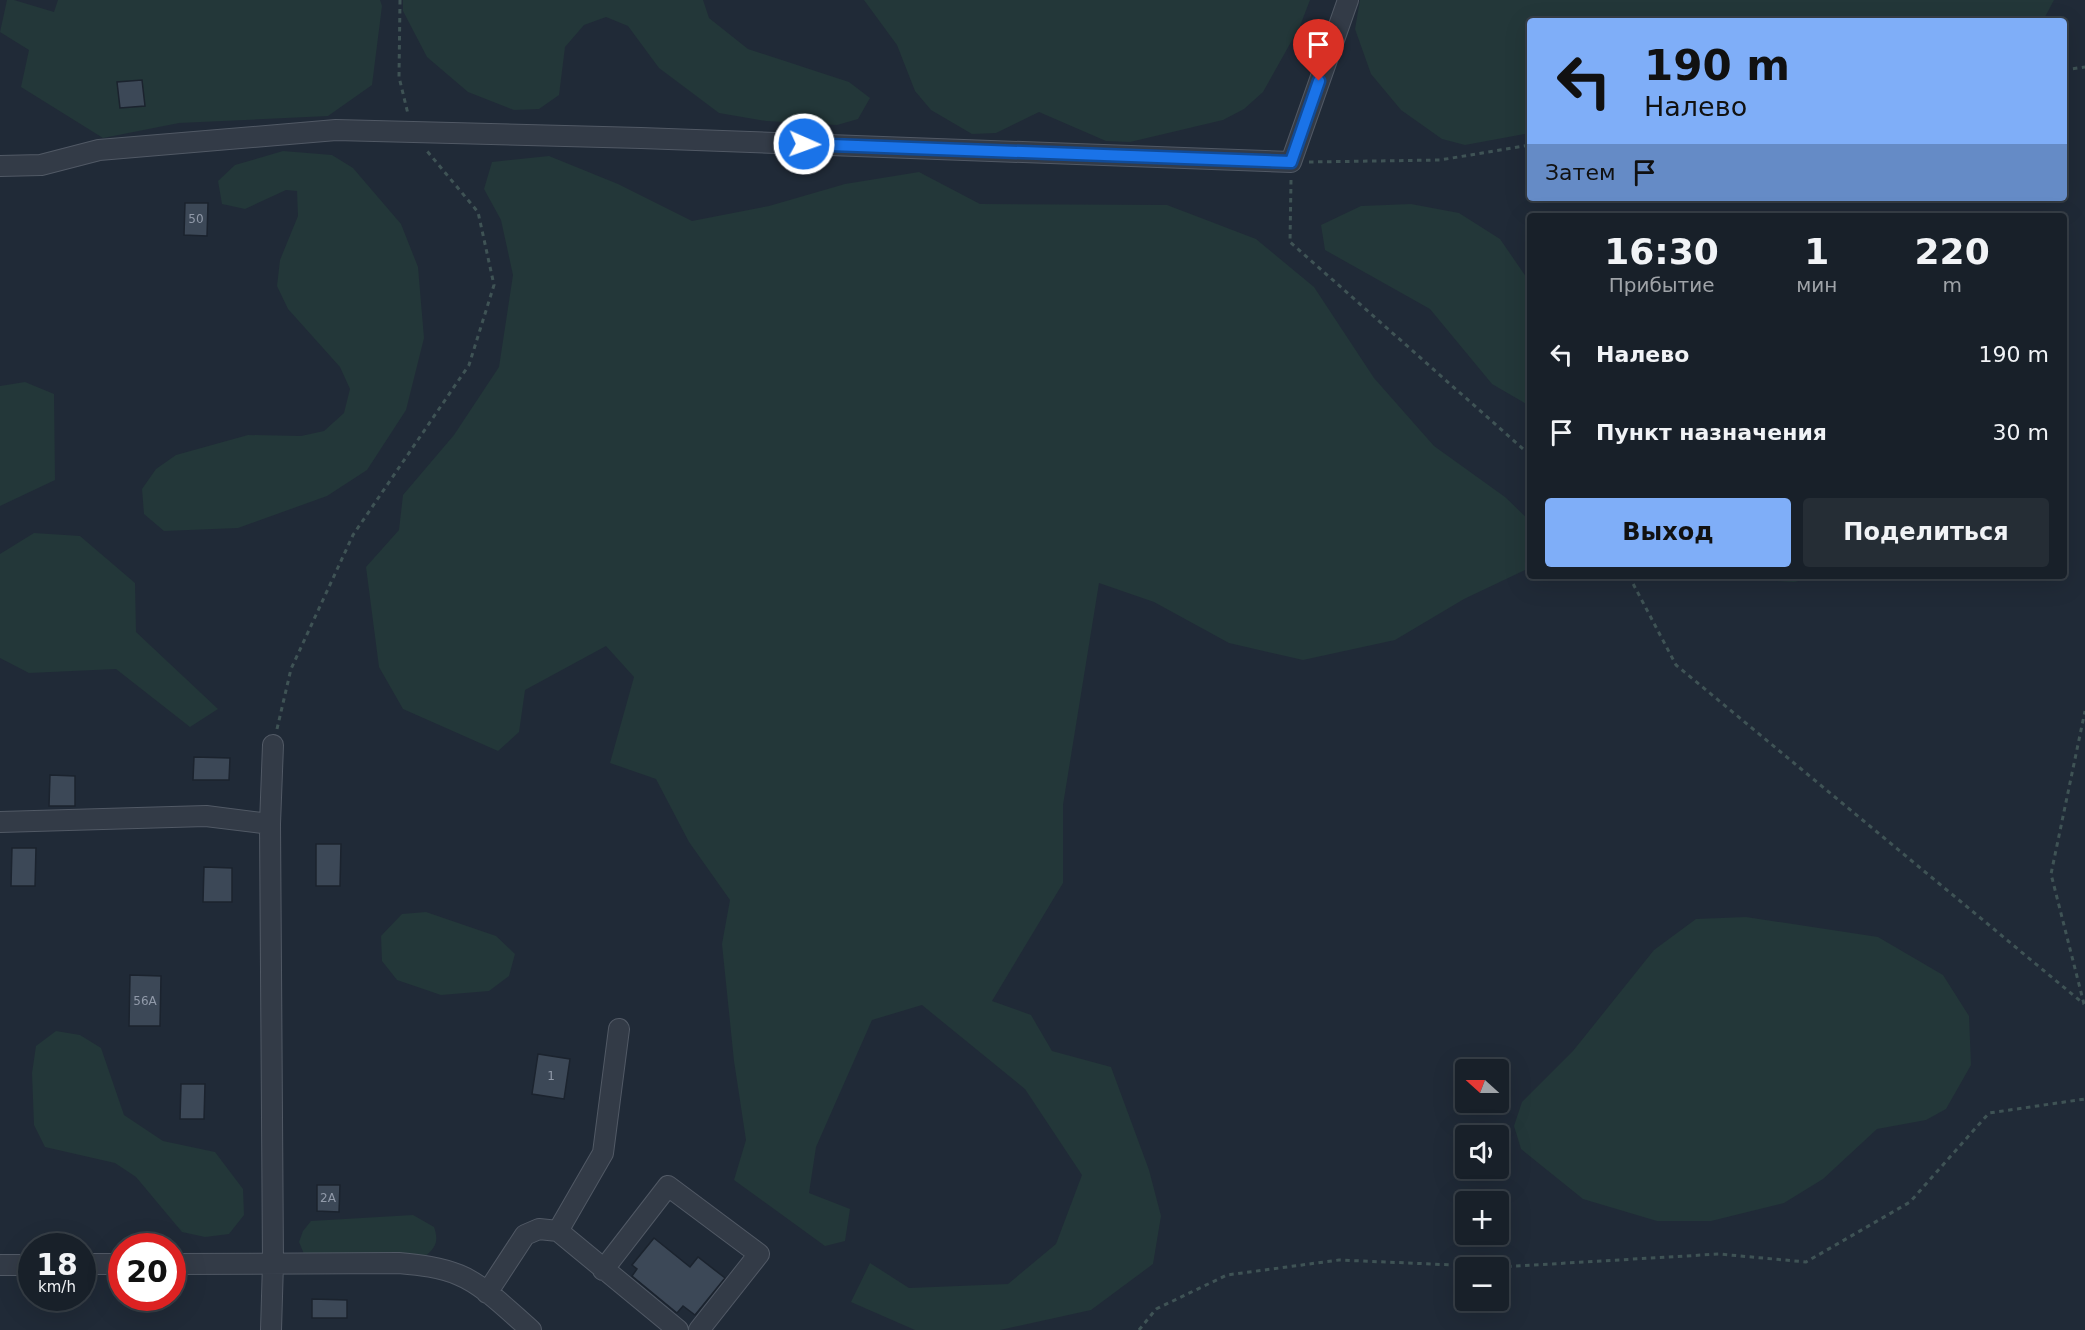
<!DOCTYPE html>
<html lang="ru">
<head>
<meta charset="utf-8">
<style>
	:root { --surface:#182029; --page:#252d35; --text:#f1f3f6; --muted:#9fa3a8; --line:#363e46; --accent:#7faef8 }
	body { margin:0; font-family:"DejaVu Sans",sans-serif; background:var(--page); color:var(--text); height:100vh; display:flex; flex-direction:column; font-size:22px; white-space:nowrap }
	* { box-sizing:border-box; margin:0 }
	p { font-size:20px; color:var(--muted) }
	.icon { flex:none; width:33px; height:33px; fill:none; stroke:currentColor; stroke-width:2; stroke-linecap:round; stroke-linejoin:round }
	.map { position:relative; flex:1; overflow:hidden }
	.drawer { position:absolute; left:1527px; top:213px; width:540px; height:366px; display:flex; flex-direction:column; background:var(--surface); border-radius:6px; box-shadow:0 6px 24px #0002,0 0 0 2px var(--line) }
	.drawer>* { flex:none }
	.top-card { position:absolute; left:1527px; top:18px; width:540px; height:183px; border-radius:6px; box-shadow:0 6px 24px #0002,0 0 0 2px var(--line); background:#7faef8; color:#111; overflow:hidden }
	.needle { width:39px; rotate:291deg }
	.controls { position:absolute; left:1455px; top:1059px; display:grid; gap:12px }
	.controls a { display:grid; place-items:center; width:54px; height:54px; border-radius:6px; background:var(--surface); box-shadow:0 6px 24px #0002,0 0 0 2px var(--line); font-size:30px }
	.speed { position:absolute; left:18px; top:1233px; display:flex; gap:12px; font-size:30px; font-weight:700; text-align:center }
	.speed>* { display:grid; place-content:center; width:78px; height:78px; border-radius:50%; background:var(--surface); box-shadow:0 6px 24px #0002,0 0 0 2px var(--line); line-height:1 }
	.speed small { font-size:15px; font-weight:400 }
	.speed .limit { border:9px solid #d22; background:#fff; color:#111 }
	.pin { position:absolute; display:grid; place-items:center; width:51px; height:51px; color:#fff; margin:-62px -26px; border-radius:50% 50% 50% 0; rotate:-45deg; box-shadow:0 0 6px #0007 }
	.pin .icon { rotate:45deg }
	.me { position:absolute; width:66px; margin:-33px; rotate:92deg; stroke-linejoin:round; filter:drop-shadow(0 0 4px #0008) }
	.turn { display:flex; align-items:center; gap:21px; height:126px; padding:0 18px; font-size:27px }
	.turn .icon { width:78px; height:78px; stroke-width:2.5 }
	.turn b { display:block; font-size:42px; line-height:51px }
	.then { display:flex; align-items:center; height:57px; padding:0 18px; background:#0003; gap:12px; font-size:22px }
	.eta { display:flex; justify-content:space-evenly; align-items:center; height:102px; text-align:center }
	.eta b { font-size:36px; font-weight:700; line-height:42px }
	.action { display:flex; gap:12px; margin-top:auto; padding:12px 18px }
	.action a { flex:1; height:69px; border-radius:6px; background:var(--accent); color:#111; font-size:24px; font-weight:700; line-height:69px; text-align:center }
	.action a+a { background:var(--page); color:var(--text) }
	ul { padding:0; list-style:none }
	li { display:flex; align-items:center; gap:18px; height:78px; padding:0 18px }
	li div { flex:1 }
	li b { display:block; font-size:22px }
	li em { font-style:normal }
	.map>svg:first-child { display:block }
</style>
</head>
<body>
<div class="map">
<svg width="2085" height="1330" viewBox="0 0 2085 1330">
	<rect width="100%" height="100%" fill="#202a37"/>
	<path fill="#233739" d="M7,0H14L54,12L58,0H380L382,6L372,85L328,116L179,123L103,138L21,87L29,50L0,32Z
		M403,0H703L709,18L748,49L849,82L870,98L858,119L837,125L766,121L719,113L659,68L628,26L606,17L584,25L565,47L559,95L539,109L514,110L468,92L427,57L403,11Z
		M864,0H1310L1300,26L1263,92L1244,109L1223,120L1130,142L1106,141L1039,112L996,133L972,134L931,110L915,91L897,45Z
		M1360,0H2054L2045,17L2037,21H1530V133L1465,145L1442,139L1401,110L1371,74L1355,29Z
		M283,151L332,155L353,168L401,224L418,267L424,338L406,410L367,470L327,496L238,528L164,531L144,514L142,489L156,469L176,455L248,435L301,436L324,431L344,413L350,389L340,367L288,309L277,286L280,260L298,216L297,191L286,190L245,209L222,204L218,181L235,165Z
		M549,156L618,184L692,221L769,206L845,184L919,172L980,204L1167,205L1256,239L1314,287L1374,378L1434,446L1505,497L1530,521V561L1525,570L1464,599L1395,640L1303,660L1229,643L1154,602L1099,583L1063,805V883L992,1001L1031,1015L1052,1051L1111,1067L1149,1170L1161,1216L1153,1264L1091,1310L1000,1330H915L851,1302L870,1263L909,1288L1008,1284L1056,1244L1082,1175L1025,1089L922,1005L872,1020L816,1147L809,1193L850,1209L845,1241L825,1246L734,1180L746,1140L734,1061L722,944L730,900L689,842L656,779L610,763L634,677L606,646L525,690L519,732L498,751L403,709L379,667L366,567L399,530L403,495L454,435L499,367L513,275L501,220L484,189L492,162Z
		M1411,204L1459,213L1500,239L1529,281L1530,406L1492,384L1430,309L1325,250L1321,225L1361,206Z
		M25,382L54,394L55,480L0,506V386Z
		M34,533L80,536L135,583L136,632L218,709L190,727L116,669L29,673L0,658V554Z
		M1694,576H1821L1794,582Z
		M426,912L496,936L515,954L509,976L489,991L441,995L397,980L382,961L381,936L402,914Z
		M1746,917L1878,937L1943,975L1969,1016L1971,1065L1946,1109L1926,1120L1877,1129L1823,1179L1784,1203L1711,1221H1657L1583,1199L1521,1149L1514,1126L1522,1102L1573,1051L1654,950L1696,919Z
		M56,1031L80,1035L101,1048L124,1115L163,1141L215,1152L243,1189L244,1215L229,1234L205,1237L182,1232L136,1177L115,1163L45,1147L34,1125L32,1073L36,1046Z
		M413,1215L434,1227C439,1241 436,1248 424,1257L304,1254L299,1242L303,1231L311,1221Z"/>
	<path fill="#3c4857" stroke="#1b232e" stroke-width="1.5" d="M142,80L145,106L120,108L117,82Z
		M185,203H208L207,236L184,235Z
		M194,757L230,758L229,780H193Z
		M50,775L75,776V806H49Z
		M316,844H341L340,886H316Z
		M12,848H36L35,886H11Z
		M204,867L232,868V902H203Z
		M130,975L161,976L160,1026H129Z
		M538,1054L570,1059L564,1099L532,1094Z
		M181,1084H205L204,1119H180Z
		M317,1185H340L339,1212L317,1211Z
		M654,1238L690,1267L698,1257L725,1278L695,1315L683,1306L677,1313L632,1276L637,1269L632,1265Z
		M312,1299L347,1300V1318H312Z"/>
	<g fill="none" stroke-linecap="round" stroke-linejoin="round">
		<defs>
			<path id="minor" d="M0,166L41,165L99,150L336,130L641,138L1291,162L1348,0
				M0,822L206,816L270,824
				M558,1231L603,1153L619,1029
				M82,1264H122
				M172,1264L399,1263C420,1265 440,1267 459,1275C484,1285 510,1312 531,1330
				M0,1265H32
				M603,1270L668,1186L759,1254L699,1330
				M487,1293L525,1235L539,1229L558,1231L678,1330
				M271,1330L273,1263L270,824L273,745"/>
		</defs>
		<use href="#minor" stroke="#515965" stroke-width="22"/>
		<path stroke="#3f5355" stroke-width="3" stroke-dasharray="4.5 4.5" stroke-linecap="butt" d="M400,0L399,77L408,114
			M2064,70L2085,67
			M1309,162L1440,160L1530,145
			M1291,180L1290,242L1530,455
			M1629,576L1676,665L2084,1004
			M277,729L291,669L353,535L469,365L494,285L478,212L427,151
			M2084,1004L2051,874L2085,711
			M1139,1330L1156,1309L1227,1275L1339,1260L1500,1267L1719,1254L1806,1262L1910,1202L1989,1113L2085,1099"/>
		<use href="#minor" stroke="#333b47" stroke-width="20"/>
	</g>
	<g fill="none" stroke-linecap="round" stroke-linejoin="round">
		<defs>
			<path id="route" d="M804,144L1291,162L1319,81"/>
		</defs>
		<use href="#route" stroke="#114b97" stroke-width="15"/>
		<use href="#route" stroke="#1a73e8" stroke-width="10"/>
	</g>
	<g text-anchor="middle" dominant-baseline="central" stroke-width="6" stroke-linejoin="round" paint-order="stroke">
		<g font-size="12" fill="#919aa9">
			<text x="196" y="219">50</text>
			<text x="145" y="1001">56А</text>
			<text x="551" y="1076">1</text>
			<text x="328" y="1198">2А</text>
		</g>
	</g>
</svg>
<div class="controls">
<a><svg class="needle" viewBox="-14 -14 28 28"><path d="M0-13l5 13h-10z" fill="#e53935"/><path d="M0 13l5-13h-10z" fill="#9fa3a8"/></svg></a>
<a><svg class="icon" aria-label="sound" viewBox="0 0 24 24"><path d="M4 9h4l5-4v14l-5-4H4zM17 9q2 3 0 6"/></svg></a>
<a>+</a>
<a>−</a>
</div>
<div class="speed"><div>18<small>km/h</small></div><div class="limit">20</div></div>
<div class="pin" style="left:1319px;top:81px;background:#d93025"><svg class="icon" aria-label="arrive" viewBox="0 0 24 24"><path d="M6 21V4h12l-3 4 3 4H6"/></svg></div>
<svg class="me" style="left:804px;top:144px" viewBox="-20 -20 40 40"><circle r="17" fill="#1a73e8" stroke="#fff" stroke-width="3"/><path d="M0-11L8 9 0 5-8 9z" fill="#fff"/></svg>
<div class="top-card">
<div class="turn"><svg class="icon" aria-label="left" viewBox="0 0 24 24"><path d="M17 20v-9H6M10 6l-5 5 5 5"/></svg><div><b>190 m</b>Налево</div></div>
<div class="then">Затем<svg class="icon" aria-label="arrive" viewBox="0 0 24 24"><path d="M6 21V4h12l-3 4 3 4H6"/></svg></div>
</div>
<section class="drawer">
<div class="eta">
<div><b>16:30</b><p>Прибытие</p></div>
<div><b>1</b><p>мин</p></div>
<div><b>220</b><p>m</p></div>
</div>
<ul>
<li><svg class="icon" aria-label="left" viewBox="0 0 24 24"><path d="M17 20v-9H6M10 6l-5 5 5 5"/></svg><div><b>Налево</b></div><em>190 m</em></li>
<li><svg class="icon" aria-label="arrive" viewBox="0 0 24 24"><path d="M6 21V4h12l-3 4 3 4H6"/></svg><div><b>Пункт назначения</b></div><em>30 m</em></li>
</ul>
<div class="action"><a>Выход</a><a>Поделиться</a></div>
</section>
</div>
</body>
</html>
